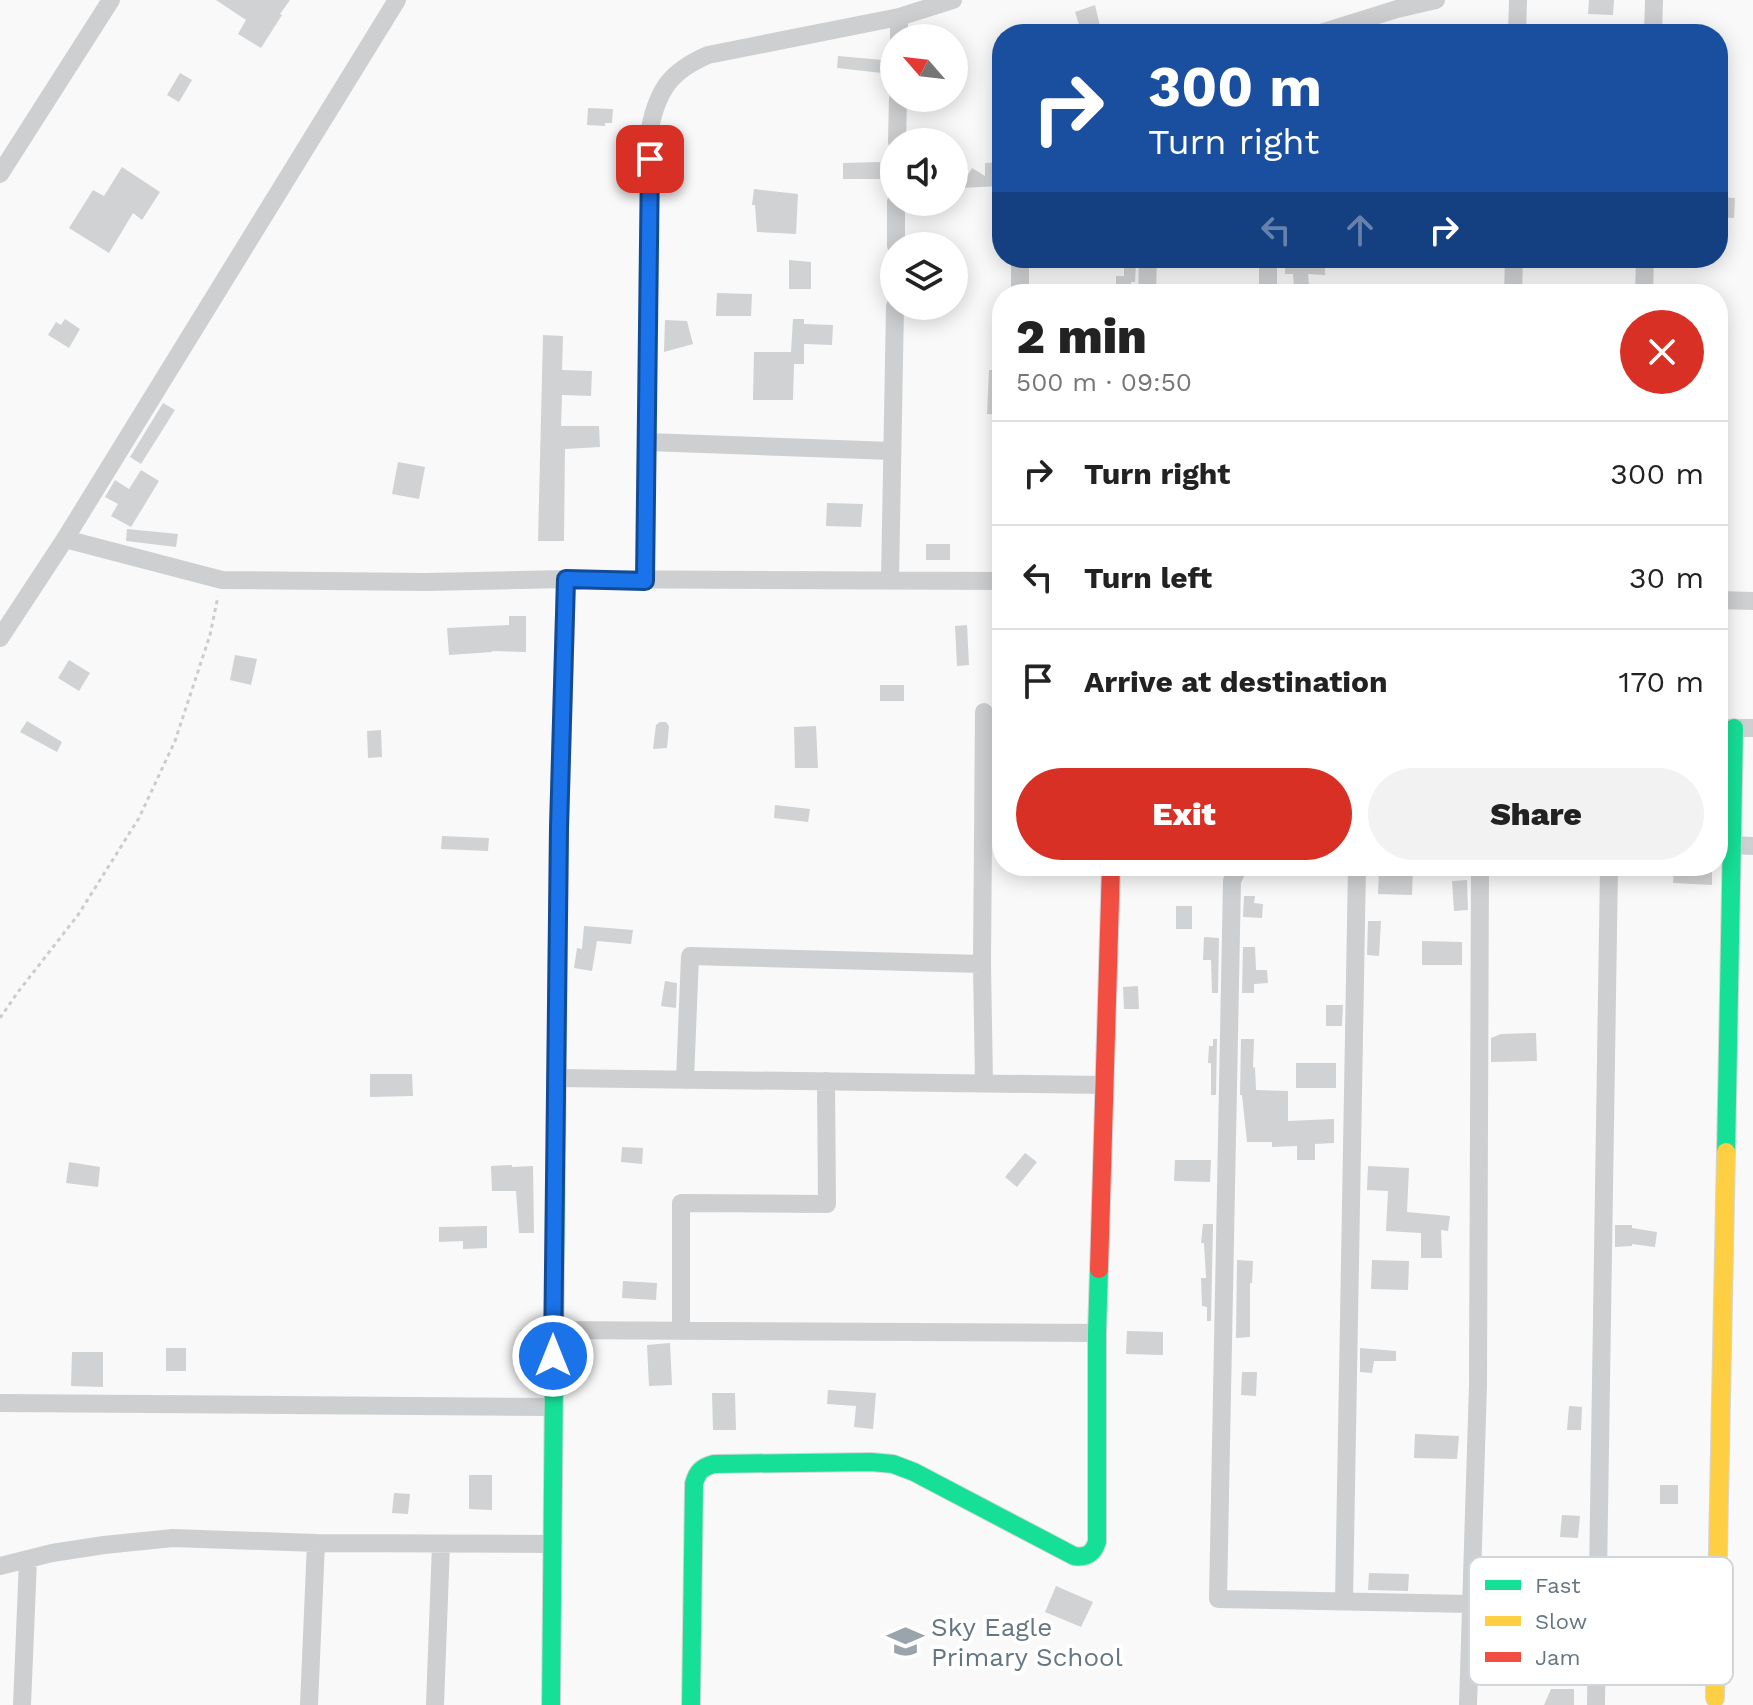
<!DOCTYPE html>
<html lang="en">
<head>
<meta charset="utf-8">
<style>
	:root { --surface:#fff; --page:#f2f2f2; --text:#222; --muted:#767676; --line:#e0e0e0; --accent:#d93025 }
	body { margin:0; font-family:"Work Sans",sans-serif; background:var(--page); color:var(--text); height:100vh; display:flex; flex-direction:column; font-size:30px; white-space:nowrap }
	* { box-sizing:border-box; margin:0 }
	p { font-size:26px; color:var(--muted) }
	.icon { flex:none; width:44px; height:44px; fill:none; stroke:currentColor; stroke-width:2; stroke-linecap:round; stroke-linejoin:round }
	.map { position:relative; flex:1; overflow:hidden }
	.drawer { position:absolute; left:992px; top:284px; width:736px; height:592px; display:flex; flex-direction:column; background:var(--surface); border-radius:32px; box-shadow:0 4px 20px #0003 }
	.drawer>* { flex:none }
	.top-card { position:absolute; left:992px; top:24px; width:736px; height:244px; border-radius:32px; box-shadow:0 4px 20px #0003; background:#1a4fa0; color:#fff; overflow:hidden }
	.needle { width:52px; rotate:298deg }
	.controls { position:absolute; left:880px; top:24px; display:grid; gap:16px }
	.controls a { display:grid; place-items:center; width:88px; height:88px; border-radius:50%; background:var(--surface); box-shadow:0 4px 20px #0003; font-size:40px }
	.pin { position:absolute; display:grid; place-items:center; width:68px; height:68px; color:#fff; margin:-34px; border-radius:16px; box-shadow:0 4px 12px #0006 }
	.me { position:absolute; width:88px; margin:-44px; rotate:0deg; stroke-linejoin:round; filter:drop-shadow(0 0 6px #0008) }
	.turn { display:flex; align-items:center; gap:28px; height:168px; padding:0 24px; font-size:36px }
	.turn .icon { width:104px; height:104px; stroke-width:2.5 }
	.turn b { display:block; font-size:56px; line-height:68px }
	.lanes { display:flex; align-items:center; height:76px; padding:0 24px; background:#0003; justify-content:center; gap:40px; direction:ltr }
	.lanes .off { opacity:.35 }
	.round { display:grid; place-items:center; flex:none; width:84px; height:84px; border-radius:42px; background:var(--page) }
	.summary { display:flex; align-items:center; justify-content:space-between; height:136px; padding:0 24px }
	h1 { font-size:48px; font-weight:800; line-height:60px }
	.cta { display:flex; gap:16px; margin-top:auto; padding:16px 24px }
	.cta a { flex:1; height:92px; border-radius:48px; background:var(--accent); color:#fff; font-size:32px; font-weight:800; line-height:92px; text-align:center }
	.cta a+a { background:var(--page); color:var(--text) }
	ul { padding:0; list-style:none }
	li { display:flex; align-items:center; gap:24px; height:104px; padding:0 24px; border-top:2px solid var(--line) }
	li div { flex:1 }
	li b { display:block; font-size:30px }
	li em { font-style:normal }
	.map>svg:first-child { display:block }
</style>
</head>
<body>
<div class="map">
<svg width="1753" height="1705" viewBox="0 0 1753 1705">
	<rect width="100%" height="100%" fill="#f9f9f9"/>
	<path fill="#d0d2d3" d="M216,0H290L280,14L282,15L261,48L238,34L246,20Z
		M1589,0H1614L1613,15L1588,14Z
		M1095,5L1100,26L1081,31L1075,12Z
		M838,56L883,60L882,73L837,68Z
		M180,73L192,80L179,102L167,95Z
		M588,108L613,109L612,123H605V126L587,125Z
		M880,162V179H843V163Z
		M1002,162V186L960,188L972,168L985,176V163Z
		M122,167L160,192L142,220L133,213L109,253L69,228L93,190L104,196Z
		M754,189L798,194L796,234L757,232L755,205H752Z
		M1719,197L1735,198L1734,218L1718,217Z
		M1285,258H1325V275L1308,274L1309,287H1294L1293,274H1285Z
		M789,260L811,262V289H789Z
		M1124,262L1136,263L1135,282H1131L1132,292H1116V276H1124Z
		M717,293L752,294L751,316H716Z
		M65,319L80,329L69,348L48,335L56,322L61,325Z
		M793,319H804V324L833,325L832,345L804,344V364H794L793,400H753L754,352H791Z
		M665,320L687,321L693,344L664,352Z
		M543,335L563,336L562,370L592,371L591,396L562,395L561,426H599L600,447L565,449L564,541H538Z
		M989,370H1002V415L987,414Z
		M163,403L175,410L141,464L130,457Z
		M398,462L425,467L419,499L392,494Z
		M141,470L159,481L131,527L111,516L118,504L105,497L115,480L129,489Z
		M827,503L863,504L861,527L826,526Z
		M127,529L178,534L176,547L126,541Z
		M926,544H950V560H926Z
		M509,616H526V652L492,651V652L449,655L447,628L509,625Z
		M967,625L969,665L957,666L955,626Z
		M235,655L257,659L251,685L230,680Z
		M69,660L90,673L79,691L58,678Z
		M880,685H904V701H880Z
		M27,721L62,742L57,752L20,732Z
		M660,722H666L669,726L667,748L653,749L656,725Z
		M816,726L818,768H795L794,727Z
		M381,730L382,757L368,758L367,731Z
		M775,805L810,809L808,822L774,818Z
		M442,836L489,838L488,851L441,849Z
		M1391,866H1413L1412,895L1378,894L1379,870Z
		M1674,866H1712V885L1673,883Z
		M1467,880L1468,910L1454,911L1452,881Z
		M1244,896H1255L1254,903L1263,904L1262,918L1243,917Z
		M1176,906H1192V929H1176Z
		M1368,921H1381L1379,956L1367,955Z
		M584,926L633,930L631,944L597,941L592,971L574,968L577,948L582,949Z
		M1204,937L1219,938L1218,993H1212L1211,960H1203Z
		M1422,941L1462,942V965H1422Z
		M1243,947H1255L1256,970H1267L1268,983L1254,984V993H1242Z
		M665,981L677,983L676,1008L661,1006Z
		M1138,986L1139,1009H1124L1123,987Z
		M1326,1005H1343L1342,1026H1326Z
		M1536,1033L1537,1061L1491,1062V1038L1501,1034Z
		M1213,1039H1217L1216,1095H1211V1063H1208L1209,1046H1213Z
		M1241,1039H1254L1253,1068L1255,1067L1256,1090L1288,1091V1121L1334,1119V1143L1315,1144V1160H1297V1146L1272,1147V1142H1247L1242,1095H1240Z
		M1296,1063H1336V1088H1296Z
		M370,1074H412L413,1096L370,1097Z
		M622,1147L643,1148L642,1164L621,1162Z
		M1025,1153L1037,1162L1017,1187L1005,1177Z
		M1175,1160H1211L1210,1182L1174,1181Z
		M69,1162L100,1167L98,1187L66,1183Z
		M512,1165V1167L533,1166L534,1233H519L516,1191H492L491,1166Z
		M1368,1166L1409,1168L1407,1212L1450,1216L1448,1231L1441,1230L1442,1258H1421V1233L1386,1231L1388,1191L1367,1190Z
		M1203,1224H1213L1211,1321H1207V1307L1202,1306L1201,1278H1206L1204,1243H1201Z
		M1615,1225H1632V1228L1657,1232L1655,1247L1632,1244V1246L1615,1247Z
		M487,1226V1248L463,1249V1241L439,1242V1227Z
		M1237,1260L1253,1261L1252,1283H1250V1337L1236,1338Z
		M1372,1260L1409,1261L1408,1290L1371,1289Z
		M623,1281L657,1283L656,1300L622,1298Z
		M1127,1331L1163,1332V1355L1126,1354Z
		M670,1343L672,1385L649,1386L647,1345Z
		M166,1348H186V1371H166Z
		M1360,1348L1396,1351V1361H1374L1372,1373L1360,1372Z
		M72,1352H103V1387L71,1386Z
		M1242,1372H1257L1256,1396L1241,1395Z
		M828,1390L876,1393L873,1429L854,1427L856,1406L827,1404Z
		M712,1393H735L736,1430H713Z
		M1569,1406L1582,1407L1581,1430H1567Z
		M1415,1434L1459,1436L1457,1459L1414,1458Z
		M469,1475H492V1510L469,1509Z
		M1660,1485H1678V1504H1660Z
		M394,1493L410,1494L408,1514L392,1513Z
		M1562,1515L1580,1516L1578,1538L1560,1537Z
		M1369,1573L1409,1574L1408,1591L1368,1590Z
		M1056,1586L1093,1602L1081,1627L1045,1612Z
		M1675,1650L1696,1652L1693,1686H1672Z
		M1551,1689H1574V1705H1544Z"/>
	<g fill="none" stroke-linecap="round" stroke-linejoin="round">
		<defs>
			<path id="fast" d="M1726,1152L1734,728
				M551,1705L559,828L566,579
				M691,1705L694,1484C697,1472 702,1467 714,1464L871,1462L893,1464L914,1472L1074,1556C1086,1558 1093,1554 1097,1542V1333L1099,1269"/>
			<path id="slow" d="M1715,1698L1726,1152"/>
			<path id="jam" d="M1099,1269L1111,866"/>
		</defs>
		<use href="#fast" stroke="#d5d6d7" stroke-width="20"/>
		<use href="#slow" stroke="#d5d6d7" stroke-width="20"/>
		<use href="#jam" stroke="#d5d6d7" stroke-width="20"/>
		<path stroke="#cbcccd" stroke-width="3" stroke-dasharray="4 4" stroke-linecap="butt" d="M0,1018L18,992L78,915L139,818L175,741L210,635L218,596"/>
		<path stroke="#cecfd0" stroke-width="18" d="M1317,34L1397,9L1436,0
			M1517,34L1518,0
			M1653,34L1654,0
			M899,38V17
			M897,142L898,98
			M0,174L111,0
			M896,246V202
			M1020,294V258
			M1147,294L1148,258
			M1268,294V258
			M1513,294L1514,258
			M1644,294L1645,258
			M648,442L892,451
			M65,539L222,580L426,582L566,579L1002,581
			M890,580L895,306
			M645,581L650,128C658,89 671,71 708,55L899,17L953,0
			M1718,600L1753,601
			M0,638L65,539L397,0
			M1718,728H1753
			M1731,845L1753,846
			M1239,866L1232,881L1218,1599L1471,1604
			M982,964L984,712
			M557,1078L1105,1085
			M685,1080L690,956L982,964L984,1083
			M553,1330L1097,1333
			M681,1331V1203L827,1204L826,1081
			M0,1403L553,1407
			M0,1566L52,1553L104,1545L173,1538L316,1543L551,1544
			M1344,1601L1357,866
			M22,1705L28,1560
			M309,1705L316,1543
			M435,1705L441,1544
			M1468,1705L1478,1385L1480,866
			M1596,1705L1609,866"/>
		<use href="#fast" stroke="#16e098" stroke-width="18"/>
		<use href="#slow" stroke="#ffcf43" stroke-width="18"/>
		<use href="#jam" stroke="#f24e42" stroke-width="18"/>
	</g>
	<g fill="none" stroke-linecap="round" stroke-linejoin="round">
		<defs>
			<path id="route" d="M553,1356L559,828L566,579L645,581L650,159"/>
		</defs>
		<use href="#route" stroke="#114b97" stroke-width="20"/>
		<use href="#route" stroke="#1a73e8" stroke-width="14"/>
	</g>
	<defs>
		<symbol id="school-bare" viewBox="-9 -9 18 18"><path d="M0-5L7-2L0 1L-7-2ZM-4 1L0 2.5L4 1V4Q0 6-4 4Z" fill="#99a4ac" stroke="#fff" stroke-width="2.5" paint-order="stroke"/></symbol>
	</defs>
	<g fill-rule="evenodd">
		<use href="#school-bare" x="880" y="1616" width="51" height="51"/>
	</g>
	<g text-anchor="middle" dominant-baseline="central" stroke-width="8" stroke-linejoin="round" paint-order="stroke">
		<g font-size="26" fill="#657683" stroke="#fff" text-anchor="start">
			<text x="931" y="1627">Sky Eagle<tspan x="931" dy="30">Primary School</tspan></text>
		</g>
	</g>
	<rect x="1469" y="1557" width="264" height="128" rx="12" fill="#fff" stroke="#d1d6da" stroke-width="2"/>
	<rect x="1485" y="1580" width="36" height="10" fill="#16e098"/>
	<rect x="1485" y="1616" width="36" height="10" fill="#ffcf43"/>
	<rect x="1485" y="1652" width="36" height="10" fill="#f24e42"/>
	<g font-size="22" fill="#657683">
		<text x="1535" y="1593">Fast</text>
		<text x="1535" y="1629">Slow</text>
		<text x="1535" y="1665">Jam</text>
	</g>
</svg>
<div class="controls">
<a><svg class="needle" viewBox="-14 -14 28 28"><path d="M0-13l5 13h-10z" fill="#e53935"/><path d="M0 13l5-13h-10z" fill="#767676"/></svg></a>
<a><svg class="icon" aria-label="sound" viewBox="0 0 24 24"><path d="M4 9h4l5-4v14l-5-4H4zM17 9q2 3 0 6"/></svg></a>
<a><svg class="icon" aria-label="layers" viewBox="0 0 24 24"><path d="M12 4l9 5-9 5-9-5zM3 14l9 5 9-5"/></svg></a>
</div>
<div class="pin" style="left:650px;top:159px;background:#d93025"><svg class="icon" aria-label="arrive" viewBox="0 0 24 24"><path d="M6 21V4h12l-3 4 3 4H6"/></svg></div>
<svg class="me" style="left:553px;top:1356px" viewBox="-20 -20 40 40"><circle r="17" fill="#1a73e8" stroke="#fff" stroke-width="3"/><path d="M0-11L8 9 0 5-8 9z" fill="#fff"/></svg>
<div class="top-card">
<div class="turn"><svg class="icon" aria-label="right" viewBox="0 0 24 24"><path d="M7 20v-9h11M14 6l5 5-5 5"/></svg><div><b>300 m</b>Turn right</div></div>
<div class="lanes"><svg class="icon off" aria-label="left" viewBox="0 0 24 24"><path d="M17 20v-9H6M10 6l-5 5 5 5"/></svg><svg class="icon off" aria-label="ahead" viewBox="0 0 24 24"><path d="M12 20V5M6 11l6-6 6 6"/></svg><svg class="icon" aria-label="right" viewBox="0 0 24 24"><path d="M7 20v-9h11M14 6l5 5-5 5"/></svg></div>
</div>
<section class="drawer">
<div class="summary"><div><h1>2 min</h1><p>500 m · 09:50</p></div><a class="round" style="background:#d93025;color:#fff"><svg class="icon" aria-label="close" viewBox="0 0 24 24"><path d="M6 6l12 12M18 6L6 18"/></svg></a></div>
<ul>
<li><svg class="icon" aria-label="right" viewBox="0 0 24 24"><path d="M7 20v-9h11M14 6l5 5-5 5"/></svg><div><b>Turn right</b></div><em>300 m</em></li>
<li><svg class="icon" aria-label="left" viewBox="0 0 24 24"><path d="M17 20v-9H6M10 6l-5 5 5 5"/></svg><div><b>Turn left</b></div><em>30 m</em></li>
<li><svg class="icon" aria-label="arrive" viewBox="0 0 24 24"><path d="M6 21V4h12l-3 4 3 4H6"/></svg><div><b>Arrive at destination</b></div><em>170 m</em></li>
</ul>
<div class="cta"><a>Exit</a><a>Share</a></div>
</section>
</div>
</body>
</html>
